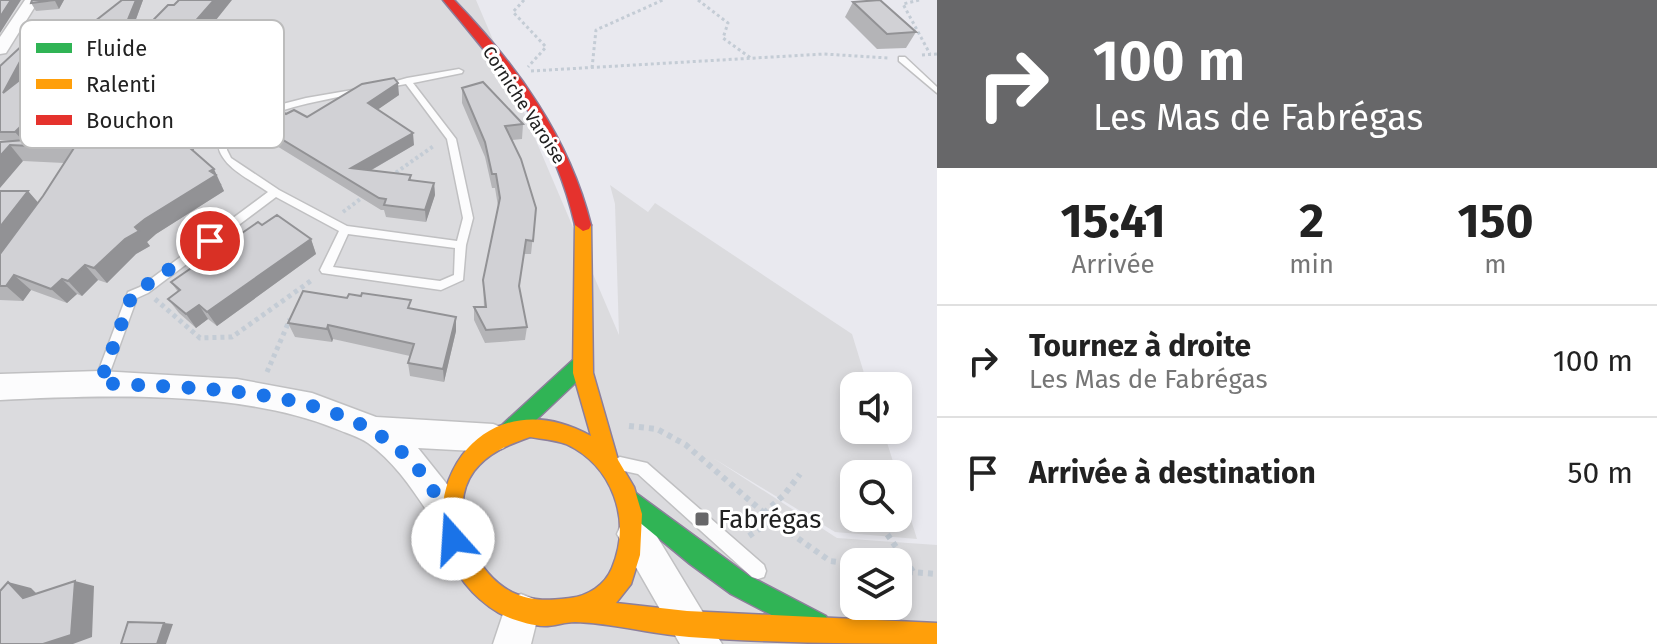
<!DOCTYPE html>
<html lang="fr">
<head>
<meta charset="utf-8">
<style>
	:root { --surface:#fff; --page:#f2f2f2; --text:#222; --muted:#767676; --line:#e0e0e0 }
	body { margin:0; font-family:"Fira Sans",sans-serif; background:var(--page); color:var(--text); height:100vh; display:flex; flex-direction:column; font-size:30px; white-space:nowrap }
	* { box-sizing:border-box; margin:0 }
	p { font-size:26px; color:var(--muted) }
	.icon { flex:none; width:44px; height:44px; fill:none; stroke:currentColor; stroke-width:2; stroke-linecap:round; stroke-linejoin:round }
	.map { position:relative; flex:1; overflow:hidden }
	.sheet { display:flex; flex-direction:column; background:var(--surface); width:720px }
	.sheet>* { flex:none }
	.top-card { background:#676769; color:#fff; overflow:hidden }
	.fabs { position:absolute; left:840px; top:372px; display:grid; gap:16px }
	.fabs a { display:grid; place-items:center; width:72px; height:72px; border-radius:16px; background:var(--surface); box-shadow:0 4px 12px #0003; font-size:40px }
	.pin { position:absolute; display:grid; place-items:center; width:68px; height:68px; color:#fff; margin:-34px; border:4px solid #fff; border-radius:50%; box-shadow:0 2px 8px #0007 }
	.me { position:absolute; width:88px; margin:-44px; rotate:341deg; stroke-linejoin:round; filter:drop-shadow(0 0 6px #0008) }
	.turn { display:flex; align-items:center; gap:28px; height:168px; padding:0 24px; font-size:36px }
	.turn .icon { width:104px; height:104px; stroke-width:2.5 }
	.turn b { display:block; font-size:56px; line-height:68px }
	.eta { display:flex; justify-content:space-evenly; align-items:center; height:136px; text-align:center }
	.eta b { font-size:48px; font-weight:700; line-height:56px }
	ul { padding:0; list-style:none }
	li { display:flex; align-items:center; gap:24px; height:112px; padding:0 24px; border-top:2px solid var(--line) }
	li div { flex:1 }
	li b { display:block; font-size:30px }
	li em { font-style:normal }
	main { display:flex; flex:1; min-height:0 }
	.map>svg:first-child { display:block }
</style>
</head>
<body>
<main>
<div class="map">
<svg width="937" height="644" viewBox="0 0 937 644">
	<rect width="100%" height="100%" fill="#e9e9ef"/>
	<path fill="#dbdbde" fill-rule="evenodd" d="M0,0H476L619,335L615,204L610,185L648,212L655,203L852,334L868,386H854V430H883L897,474H854V518H898V478L917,539L835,532L713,458L837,538L937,545V644H0ZM854,562H898V606H854Z"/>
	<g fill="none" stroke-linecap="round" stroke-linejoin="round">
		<defs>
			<path id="lane" d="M899,57H905L937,87V93L899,61Z
				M459,69L463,71L462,73L413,83L456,139L473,218L466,245L463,280L441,290L322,273L320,270L339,231L276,197L148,293L137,298L106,383L105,387L100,389L95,387L94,383L128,292L140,287L268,192C247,177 213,164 218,134L234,123L267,108L306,98L364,88V92C315,102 268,108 226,137L227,150L231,158L279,190L347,226L457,241L463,218L447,139L406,84L383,88L379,86L407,78ZM348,234L455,248L454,275L440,281L333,267Z
				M620,457L647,463L764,565L766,571L764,577L758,579L752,577L638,474L615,469L613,464L615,459Z"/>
			<path id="street" d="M25,0H39L6,53L0,54V37Z
				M100,371L237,379L312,393L376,417L493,424L504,428L508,438L504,448L493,452L418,448L462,503L466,515L462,527L450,531L438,527C417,497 398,464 368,443C358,436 345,433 334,428C240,390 101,395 0,400V374Z
				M634,517L646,522L656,535L722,644H680L617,534L622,522Z
				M521,594L534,599L539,612L531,644H493L508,599Z"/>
			<path id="fast" d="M582,356L589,358L592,364L589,370L517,438L510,441L503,438L500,431L503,424L575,358Z
				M629,488L749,576L826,616L830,625L826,634L817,638L808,634L731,594L690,564L621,507L618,499L621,491Z"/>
			<path id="slow" d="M583,219L591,225L593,373L618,460L634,487L642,514L640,555L631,584L616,603L687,611L937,623V644C854,644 771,643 689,637C651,634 612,623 575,622C565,622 555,626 545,626C532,626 510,619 499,613C382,541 462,365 591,436L573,373L575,225ZM530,437C542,439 555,440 566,444C613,466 632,520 612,568C605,585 588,596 570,598C551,600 535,602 516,594C475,577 445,510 474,471C489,452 508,445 530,437Z"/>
			<path id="jam" d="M443,0H454C516,64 569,137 591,225L589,229L583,231L575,225C553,128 504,74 443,0Z"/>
		</defs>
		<use href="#lane" stroke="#c0c0c2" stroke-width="3"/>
		<use href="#street" stroke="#c0c0c2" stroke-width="3"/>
		<use href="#fast" stroke="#8c7f9b" stroke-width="3"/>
		<use href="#slow" stroke="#8c7f9b" stroke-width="3"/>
		<use href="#jam" stroke="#8c7f9b" stroke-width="3"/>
		<path stroke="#c4ccd5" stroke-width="3" stroke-dasharray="3 3" stroke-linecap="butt" d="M524,0L513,12L546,47L528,67
			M698,0L728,23L723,38L752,59
			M919,0L903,4L930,54
			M922,55L937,54
			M592,68L596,30L663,0
			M531,71L824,54L888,58"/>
		<path stroke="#c4ccd5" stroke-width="4" stroke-dasharray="3 3" stroke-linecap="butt" d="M391,176L435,145
			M343,212L367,194"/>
		<path stroke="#c4ccd5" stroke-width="5" stroke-dasharray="4 4" stroke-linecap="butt" d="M155,299L200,338L232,337L312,280
			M267,372L290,319"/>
		<path stroke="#c4ccd5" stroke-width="6" stroke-dasharray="5 5" stroke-linecap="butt" d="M629,426L657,429L686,445L772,520
			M764,513L784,495L800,474
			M876,518L914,573
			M749,536L772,520L830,561L854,564
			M898,571L937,574"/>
		<use href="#lane" fill="#fcfcfd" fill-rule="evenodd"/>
		<use href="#street" fill="#fcfcfd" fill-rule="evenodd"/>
		<use href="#fast" fill="#30b455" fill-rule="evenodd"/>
		<use href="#slow" fill="#ff9f0a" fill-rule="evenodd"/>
		<use href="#jam" fill="#e5322d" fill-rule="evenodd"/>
	</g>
	<path fill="#b4b4b7" d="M64,0L59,9L36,11L31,3Z
		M122,0H143L132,30L24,140H25L107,58L111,64L204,35L210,50L198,66L226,78L232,94L188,121L139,99L111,132L150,137L189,127L197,143L193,151L222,185H221L224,191L156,234L147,242L150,246L136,254L107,283L98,280L82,296L77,294L67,303L31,290L23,301L0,300V191H28L38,203L64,163L23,161L0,142L15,141L0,140V66L36,52L23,77Z
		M853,2L916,32L906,48L877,49L845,17Z
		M462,88L523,124L522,139L512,140L536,208L531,254H524L519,287L527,327L525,340L485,343L474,320V307H484L483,280L498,206L495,188H492L485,157L462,103Z
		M399,95L378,109L414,145L370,171L411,175V181L434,183L435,195L426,222L386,217L384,210H381L254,132L250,120L286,114L307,117Z
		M262,225L311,239L316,254L217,326L208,319L196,328L179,313L168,299L178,292L171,282Z
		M412,309L456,317V331L444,382L410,376L408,363L410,356L333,339L332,342L295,337L288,323Z"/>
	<path fill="#929295" d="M11,0H21L0,33V17Z
		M55,0H64L59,9L55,1Z
		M136,0H143L132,30L23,141L15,132Z
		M214,0H232L204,35L210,50L184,85L176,69L185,33Z
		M30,43L36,52L10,102L3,93Z
		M107,58L116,73L100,74Z
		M226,78L232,94L188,121L180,105Z
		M130,83L139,99L100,146L90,130Z
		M398,83L399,95L370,115L368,103Z
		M189,127L197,143L190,157L182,141Z
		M413,133L414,145L354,180L351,168Z
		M10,145L23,161L0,188V156Z
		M214,169L224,191L156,234L147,242L150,246L136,254L107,283L94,268L135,227Z
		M434,183L435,195L426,222L425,210Z
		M28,191L42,207L0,264V227Z
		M311,239L316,254L217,326L207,312Z
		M85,265L98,280L82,296L68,281Z
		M14,275L31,290L23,301L6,286Z
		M62,279L77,294L67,303L51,289Z
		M199,305L208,319L196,328L186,314Z
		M456,317V331L444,382L443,369Z
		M328,325L333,339L332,342L327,329Z
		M75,581L94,586L92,637L73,644H43Z
		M8,582L31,588L46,603L23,598Z
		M164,623L173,624L166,644H157Z"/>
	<path fill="#d1d1d5" stroke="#929295" stroke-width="2" d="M0,0H11L0,17Z
		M32,0H55L31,3Z
		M122,0H136L127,22L15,132H0V66L27,41L30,43L3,93Z
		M179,0H214L185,33L204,35L176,69L203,65L226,78L180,105L130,83L90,130L150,137L169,126L189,127L182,141L214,169L210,171L216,175L145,219L135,227L139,231L125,239L94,268L85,265L68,281L62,279L51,289L14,275L6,286H0V254L43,196L74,148L10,145L0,156V142L25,140L107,58L100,74L168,5H174Z
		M880,0L916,32L887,34L853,2Z
		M394,78L398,83L368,103L413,133L351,168L411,175L409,180L434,183L425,210L384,205L386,199L379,198L250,120L273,107L286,114L294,110L307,117L362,84Z
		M483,82L523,124L505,126L521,159L536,208L533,241L526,240L519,286L527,327L486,330L474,307H486L483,280L500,198L496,174H492L485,142L462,88Z
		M0,191H28L0,227Z
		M277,215L311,239L207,312L199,305L186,314L168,299L180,290L171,282L258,222L262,225Z
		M303,291L347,298L349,294L361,296L362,293L411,300L408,308L456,317L443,369L408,363L414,344L328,325L327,329L288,323Z
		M75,581L71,635L43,644H0V591L8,582L23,598Z
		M128,622L164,623L157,644H121Z"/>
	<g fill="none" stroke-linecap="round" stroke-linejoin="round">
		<path stroke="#1a73e8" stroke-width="14" stroke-dasharray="0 25.2" d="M210,241L132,295L100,383C205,390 364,383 429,484C444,508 450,509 453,539"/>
	</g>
	<rect fill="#676769" stroke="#fff" stroke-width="3" x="694" y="511" width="16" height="16" rx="4"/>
	<g text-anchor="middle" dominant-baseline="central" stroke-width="6" stroke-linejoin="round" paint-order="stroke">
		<g font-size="18" fill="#212121" stroke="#fff">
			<text transform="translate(524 105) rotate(57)">Corniche Varoise</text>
		</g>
		<g font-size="26" fill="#212121" stroke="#fff" text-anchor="start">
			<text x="718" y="519">Fabrégas</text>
		</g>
	</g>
	<rect x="20" y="20" width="264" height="128" rx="12" fill="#fff" stroke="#bcbcbc" stroke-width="2"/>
	<rect x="36" y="43" width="36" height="10" fill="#30b455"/>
	<rect x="36" y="79" width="36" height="10" fill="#ff9f0a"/>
	<rect x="36" y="115" width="36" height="10" fill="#e5322d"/>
	<g font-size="22" fill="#212121">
		<text x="86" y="56">Fluide</text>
		<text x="86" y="92">Ralenti</text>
		<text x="86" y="128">Bouchon</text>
	</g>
</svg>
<div class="fabs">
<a><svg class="icon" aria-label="sound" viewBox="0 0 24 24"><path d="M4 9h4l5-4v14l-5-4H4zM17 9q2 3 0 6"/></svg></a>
<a><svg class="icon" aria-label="search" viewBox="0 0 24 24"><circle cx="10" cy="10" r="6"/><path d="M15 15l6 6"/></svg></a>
<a><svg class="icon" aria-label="layers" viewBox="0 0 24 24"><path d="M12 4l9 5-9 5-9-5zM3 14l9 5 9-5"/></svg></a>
</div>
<div class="pin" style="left:210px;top:241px;background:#d93025"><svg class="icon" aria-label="arrive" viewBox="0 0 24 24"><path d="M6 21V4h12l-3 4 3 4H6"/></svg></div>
<svg class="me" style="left:453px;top:539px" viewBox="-20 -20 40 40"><circle r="19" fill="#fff"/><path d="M0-13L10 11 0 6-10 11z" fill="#1a73e8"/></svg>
</div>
<section class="sheet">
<div class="top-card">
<div class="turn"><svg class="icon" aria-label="right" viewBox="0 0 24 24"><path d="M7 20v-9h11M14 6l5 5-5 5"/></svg><div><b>100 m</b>Les Mas de Fabrégas</div></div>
</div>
<div class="eta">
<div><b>15:41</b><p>Arrivée</p></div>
<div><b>2</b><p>min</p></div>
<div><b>150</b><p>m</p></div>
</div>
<ul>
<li><svg class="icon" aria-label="right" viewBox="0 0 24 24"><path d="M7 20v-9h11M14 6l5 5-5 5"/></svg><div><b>Tournez à droite</b><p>Les Mas de Fabrégas</p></div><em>100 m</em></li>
<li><svg class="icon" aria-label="arrive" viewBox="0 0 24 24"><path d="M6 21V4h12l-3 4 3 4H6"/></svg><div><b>Arrivée à destination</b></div><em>50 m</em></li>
</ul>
</section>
</main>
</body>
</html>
